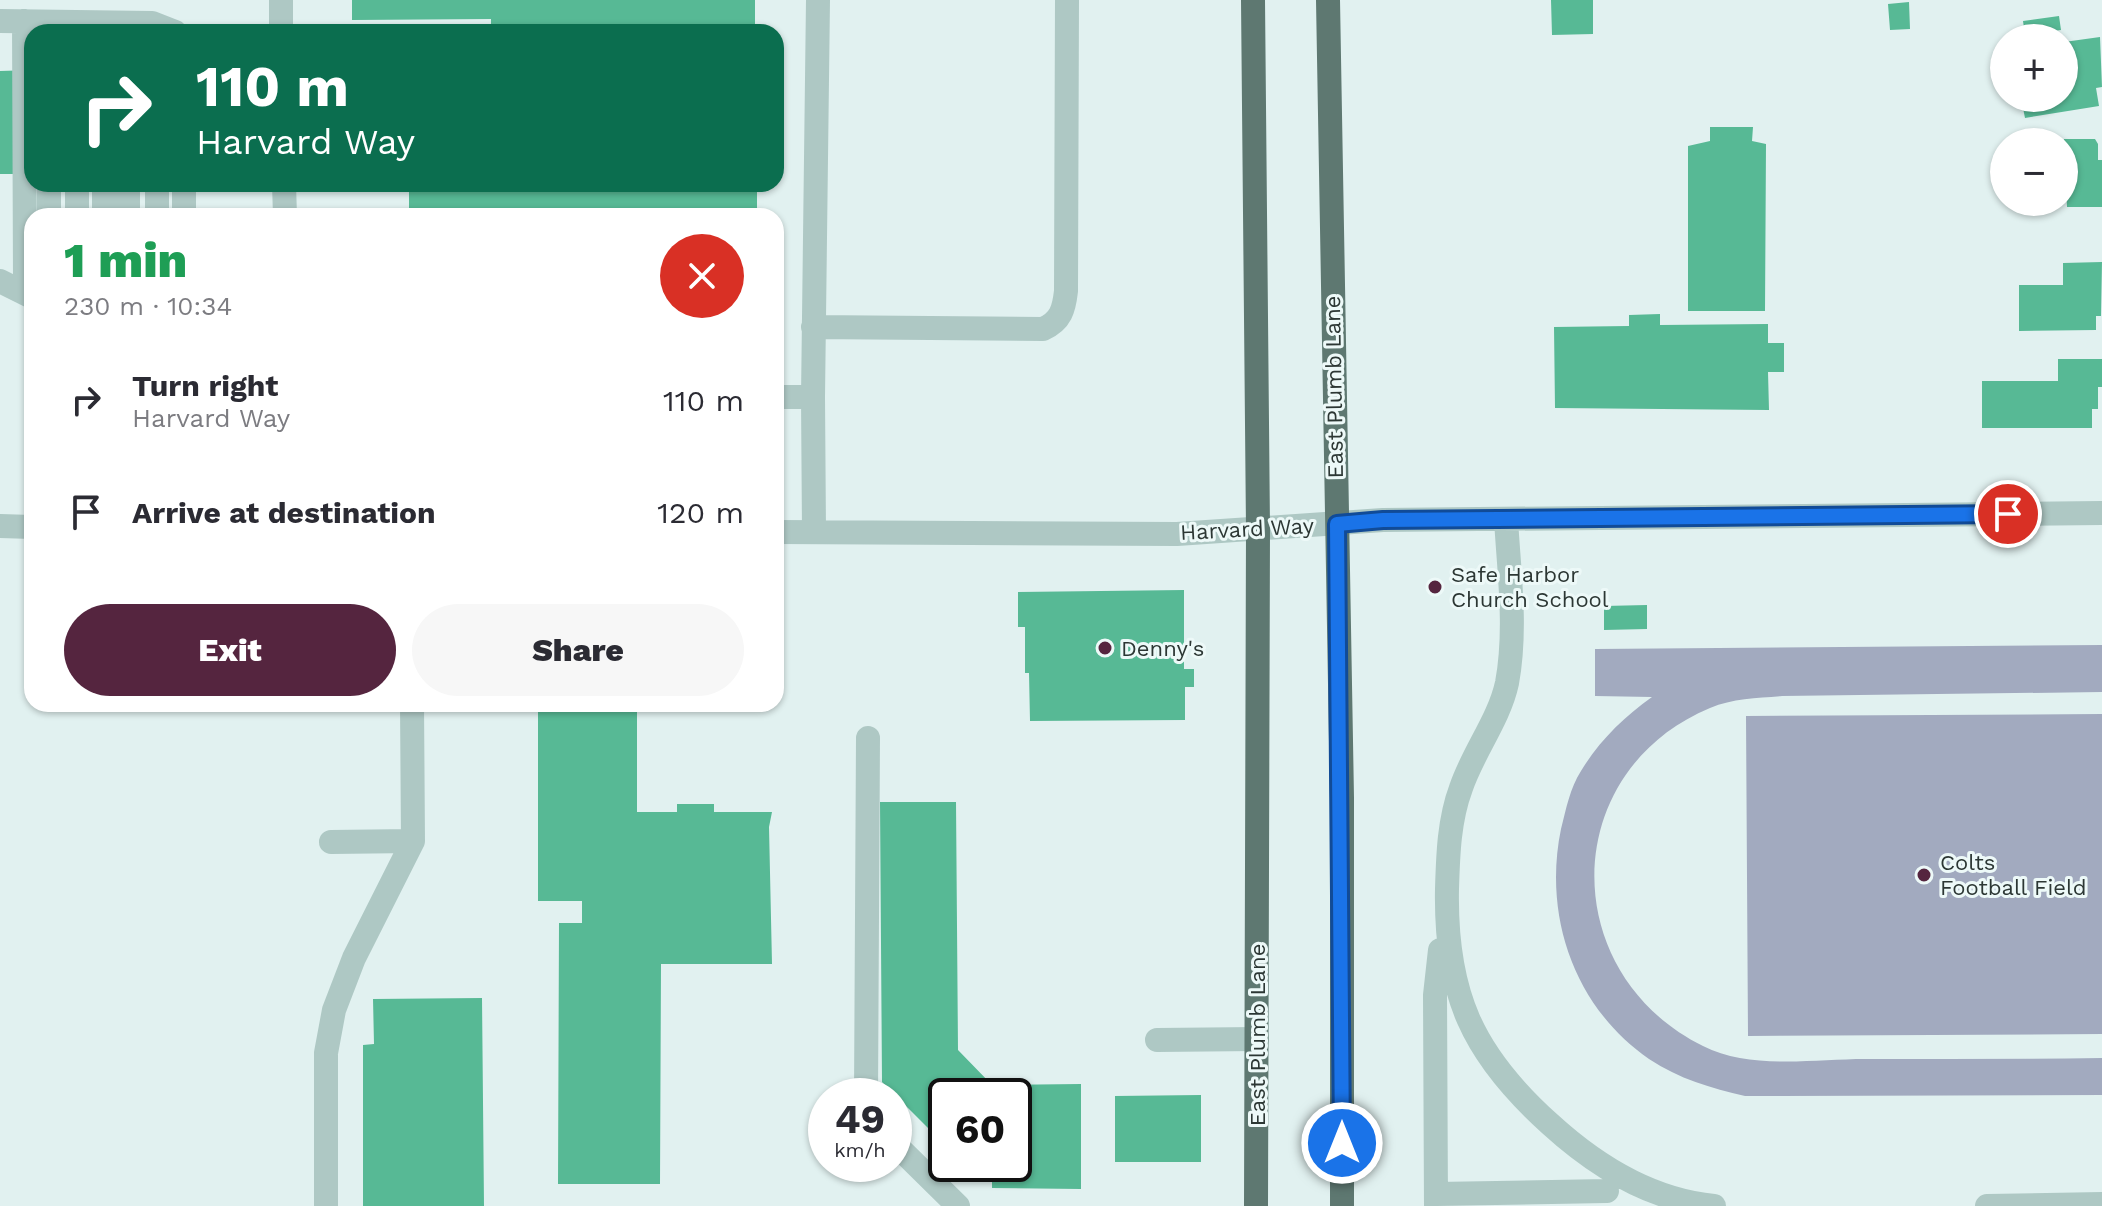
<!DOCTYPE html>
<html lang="en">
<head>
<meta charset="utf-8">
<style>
	:root { --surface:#fff; --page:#f7f7f7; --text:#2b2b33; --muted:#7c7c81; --accent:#55253f }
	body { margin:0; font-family:"Work Sans",sans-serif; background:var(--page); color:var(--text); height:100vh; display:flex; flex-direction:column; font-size:30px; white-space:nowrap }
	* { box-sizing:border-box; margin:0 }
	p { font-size:26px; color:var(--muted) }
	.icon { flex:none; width:44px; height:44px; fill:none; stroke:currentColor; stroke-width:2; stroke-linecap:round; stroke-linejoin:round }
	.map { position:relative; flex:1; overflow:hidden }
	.sheet { position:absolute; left:24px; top:208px; width:760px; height:504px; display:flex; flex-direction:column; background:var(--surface); border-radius:24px; box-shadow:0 2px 6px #0004 }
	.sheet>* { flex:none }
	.banner { position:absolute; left:24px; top:24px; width:760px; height:168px; border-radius:24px; box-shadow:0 2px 6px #0004; background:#0b6e4f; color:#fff; overflow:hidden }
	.buttons { position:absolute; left:1990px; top:24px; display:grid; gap:16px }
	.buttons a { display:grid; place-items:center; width:88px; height:88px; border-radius:50%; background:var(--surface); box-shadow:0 2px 6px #0004; font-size:40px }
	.speed { position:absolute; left:808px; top:1078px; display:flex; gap:16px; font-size:40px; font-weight:700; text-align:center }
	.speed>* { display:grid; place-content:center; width:104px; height:104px; border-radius:50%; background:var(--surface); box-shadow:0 2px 6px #0004; line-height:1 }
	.speed small { font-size:20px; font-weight:400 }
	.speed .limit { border:4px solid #111; border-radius:12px; background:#fff; color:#111 }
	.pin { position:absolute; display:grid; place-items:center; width:68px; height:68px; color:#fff; margin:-34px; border:4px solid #fff; border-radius:50%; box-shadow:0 2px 8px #0007 }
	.me { position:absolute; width:88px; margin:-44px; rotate:0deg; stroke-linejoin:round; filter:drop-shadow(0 0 6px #0008) }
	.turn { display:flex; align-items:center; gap:28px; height:168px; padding:0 40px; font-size:36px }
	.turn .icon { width:104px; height:104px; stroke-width:2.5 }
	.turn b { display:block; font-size:56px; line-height:68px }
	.round { display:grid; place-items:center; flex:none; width:84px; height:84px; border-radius:42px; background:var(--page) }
	.headline { display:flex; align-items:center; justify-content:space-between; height:136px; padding:0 40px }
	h1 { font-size:48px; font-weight:800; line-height:60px; color:#1e9e55 }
	.action { display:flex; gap:16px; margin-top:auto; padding:16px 40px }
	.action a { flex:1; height:92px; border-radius:48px; background:var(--accent); color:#fff; font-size:32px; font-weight:800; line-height:92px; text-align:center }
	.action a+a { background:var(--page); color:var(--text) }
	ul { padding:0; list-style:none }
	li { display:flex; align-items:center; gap:24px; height:112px; padding:0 40px }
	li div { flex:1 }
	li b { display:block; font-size:30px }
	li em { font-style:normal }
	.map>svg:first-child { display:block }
</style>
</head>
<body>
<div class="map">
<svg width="2102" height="1206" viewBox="0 0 2102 1206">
	<rect width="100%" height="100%" fill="#e1f1f0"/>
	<path fill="#a2aabf" d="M2102,645V692L1782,696C1758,698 1733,698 1710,708C1557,772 1557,974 1703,1046C1750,1070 1814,1059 1865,1059C1944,1059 2023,1059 2102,1058V1095L1745,1096C1711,1088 1679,1079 1649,1059C1574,1007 1543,916 1561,829C1566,809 1570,788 1581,771C1599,741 1624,717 1652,697L1595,696V649Z
		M2102,714V1034L1748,1036L1746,716Z"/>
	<path fill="#57b995" d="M352,0H755V32H491V19L352,20Z
		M1551,0H1593V34L1552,35Z
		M1909,2L1910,29L1890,30L1888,4Z
		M2059,16L2061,30L2025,35L2023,21Z
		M2100,37L2102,87L2096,88L2099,106L2025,118L2021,98H2064V42Z
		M32,70V174H0V71Z
		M1710,127H1753L1752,141L1766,144L1765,311H1688V146L1710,141Z
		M2064,139H2095L2098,144V160H2102V207H2067Z
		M409,184H757V216H409Z
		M2102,262L2101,316H2096V330L2019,331V285H2063V263Z
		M1660,314V325L1768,324V343H1784V372H1768L1769,410L1555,408L1554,327L1629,326V315Z
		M2058,359H2102V387H2098V409H2092V428H1982V381H2058Z
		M1184,590V669H1194V687H1185V720L1030,721L1029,673H1025V627H1018V592Z
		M1647,605V629L1604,630V606Z
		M538,704H637V812H677V804H714V812H772L769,827L772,964H661L660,1184H558L559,923H582V901H538Z
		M880,802H956L958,1050L992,1085L1081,1084V1189L992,1188V1164H1014V1096H946V1146L882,1082Z
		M482,998L484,1206H363V1045L374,1044L373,999Z
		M1201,1095V1162H1115V1096Z"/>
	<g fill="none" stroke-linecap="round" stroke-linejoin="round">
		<path stroke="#aec8c4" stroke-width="24" d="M281,0V32
			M0,21L152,23L175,32
			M24,21L25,280L32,284
			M49,184V216
			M77,184V216
			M104,184V216
			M184,184V216
			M284,184L285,216
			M128,216V184
			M157,216V184
			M0,281L32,297
			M813,327L1043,329C1061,321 1064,309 1066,291L1067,0
			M776,397H813L818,0
			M813,397L814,532
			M1506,519C1509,573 1517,629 1507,683C1499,720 1473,752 1461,788C1449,820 1448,855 1447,889C1445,993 1472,1054 1550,1124C1596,1166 1650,1200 1714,1206
			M0,526L32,527
			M776,532L1177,534L1383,520L2102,513
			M331,842L413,841
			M1157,1040L1257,1039
			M866,1096L868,738
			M894,1143L958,1206
			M1436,1194L1607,1191
			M326,1206V1053L334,1010L354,958L413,841L412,704
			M1436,1206L1435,995L1440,950
			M1987,1206L2102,1204"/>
		<path stroke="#5e7871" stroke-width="24" d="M1253,0L1258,529L1256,1206
			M1328,0L1342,798V1206"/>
	</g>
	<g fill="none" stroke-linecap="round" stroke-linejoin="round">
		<defs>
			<path id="route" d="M1342,1143L1337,524L1383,520L2008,514"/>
		</defs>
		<use href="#route" stroke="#114b97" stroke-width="20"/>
		<use href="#route" stroke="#1a73e8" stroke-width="14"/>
	</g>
	<g fill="#55253f" stroke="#edf9f8" stroke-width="3">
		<circle cx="1435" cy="587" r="8"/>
		<circle cx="1105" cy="648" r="8"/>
		<circle cx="1924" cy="875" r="8"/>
	</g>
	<g text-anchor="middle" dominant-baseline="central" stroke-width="6" stroke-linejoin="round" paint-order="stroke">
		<g font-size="22" fill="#2c3734" stroke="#edf9f8">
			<text transform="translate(1334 387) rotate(-91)">East Plumb Lane</text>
			<text transform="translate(1247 529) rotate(-3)">Harvard Way</text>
			<text transform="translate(1257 1035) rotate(-90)">East Plumb Lane</text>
		</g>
		<g font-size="22" fill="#2c3734" stroke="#edf9f8" text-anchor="start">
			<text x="1451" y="574">Safe Harbor<tspan x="1451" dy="25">Church School</tspan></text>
			<text x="1121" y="648">Denny's</text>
			<text x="1940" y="862">Colts<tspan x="1940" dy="25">Football Field</tspan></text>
		</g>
	</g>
</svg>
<div class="buttons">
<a>+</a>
<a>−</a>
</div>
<div class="speed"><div>49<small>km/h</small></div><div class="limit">60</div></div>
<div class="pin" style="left:2008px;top:514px;background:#d93025"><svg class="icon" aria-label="arrive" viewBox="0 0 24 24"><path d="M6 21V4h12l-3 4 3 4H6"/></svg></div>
<svg class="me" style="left:1342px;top:1143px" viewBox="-20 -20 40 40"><circle r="17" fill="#1a73e8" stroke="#fff" stroke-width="3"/><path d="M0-11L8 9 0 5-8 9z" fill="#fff"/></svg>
<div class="banner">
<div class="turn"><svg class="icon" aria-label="right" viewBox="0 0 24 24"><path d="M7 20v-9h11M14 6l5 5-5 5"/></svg><div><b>110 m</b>Harvard Way</div></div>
</div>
<section class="sheet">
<div class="headline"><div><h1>1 min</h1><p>230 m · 10:34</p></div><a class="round" style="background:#d93025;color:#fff"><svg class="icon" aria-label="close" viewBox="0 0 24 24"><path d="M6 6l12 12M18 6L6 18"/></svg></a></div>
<ul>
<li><svg class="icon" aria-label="right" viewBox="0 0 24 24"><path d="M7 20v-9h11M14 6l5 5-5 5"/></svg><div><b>Turn right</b><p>Harvard Way</p></div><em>110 m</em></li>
<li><svg class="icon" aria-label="arrive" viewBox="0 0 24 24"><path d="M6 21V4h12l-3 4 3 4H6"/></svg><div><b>Arrive at destination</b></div><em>120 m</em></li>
</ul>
<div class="action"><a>Exit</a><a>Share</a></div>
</section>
</div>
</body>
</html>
